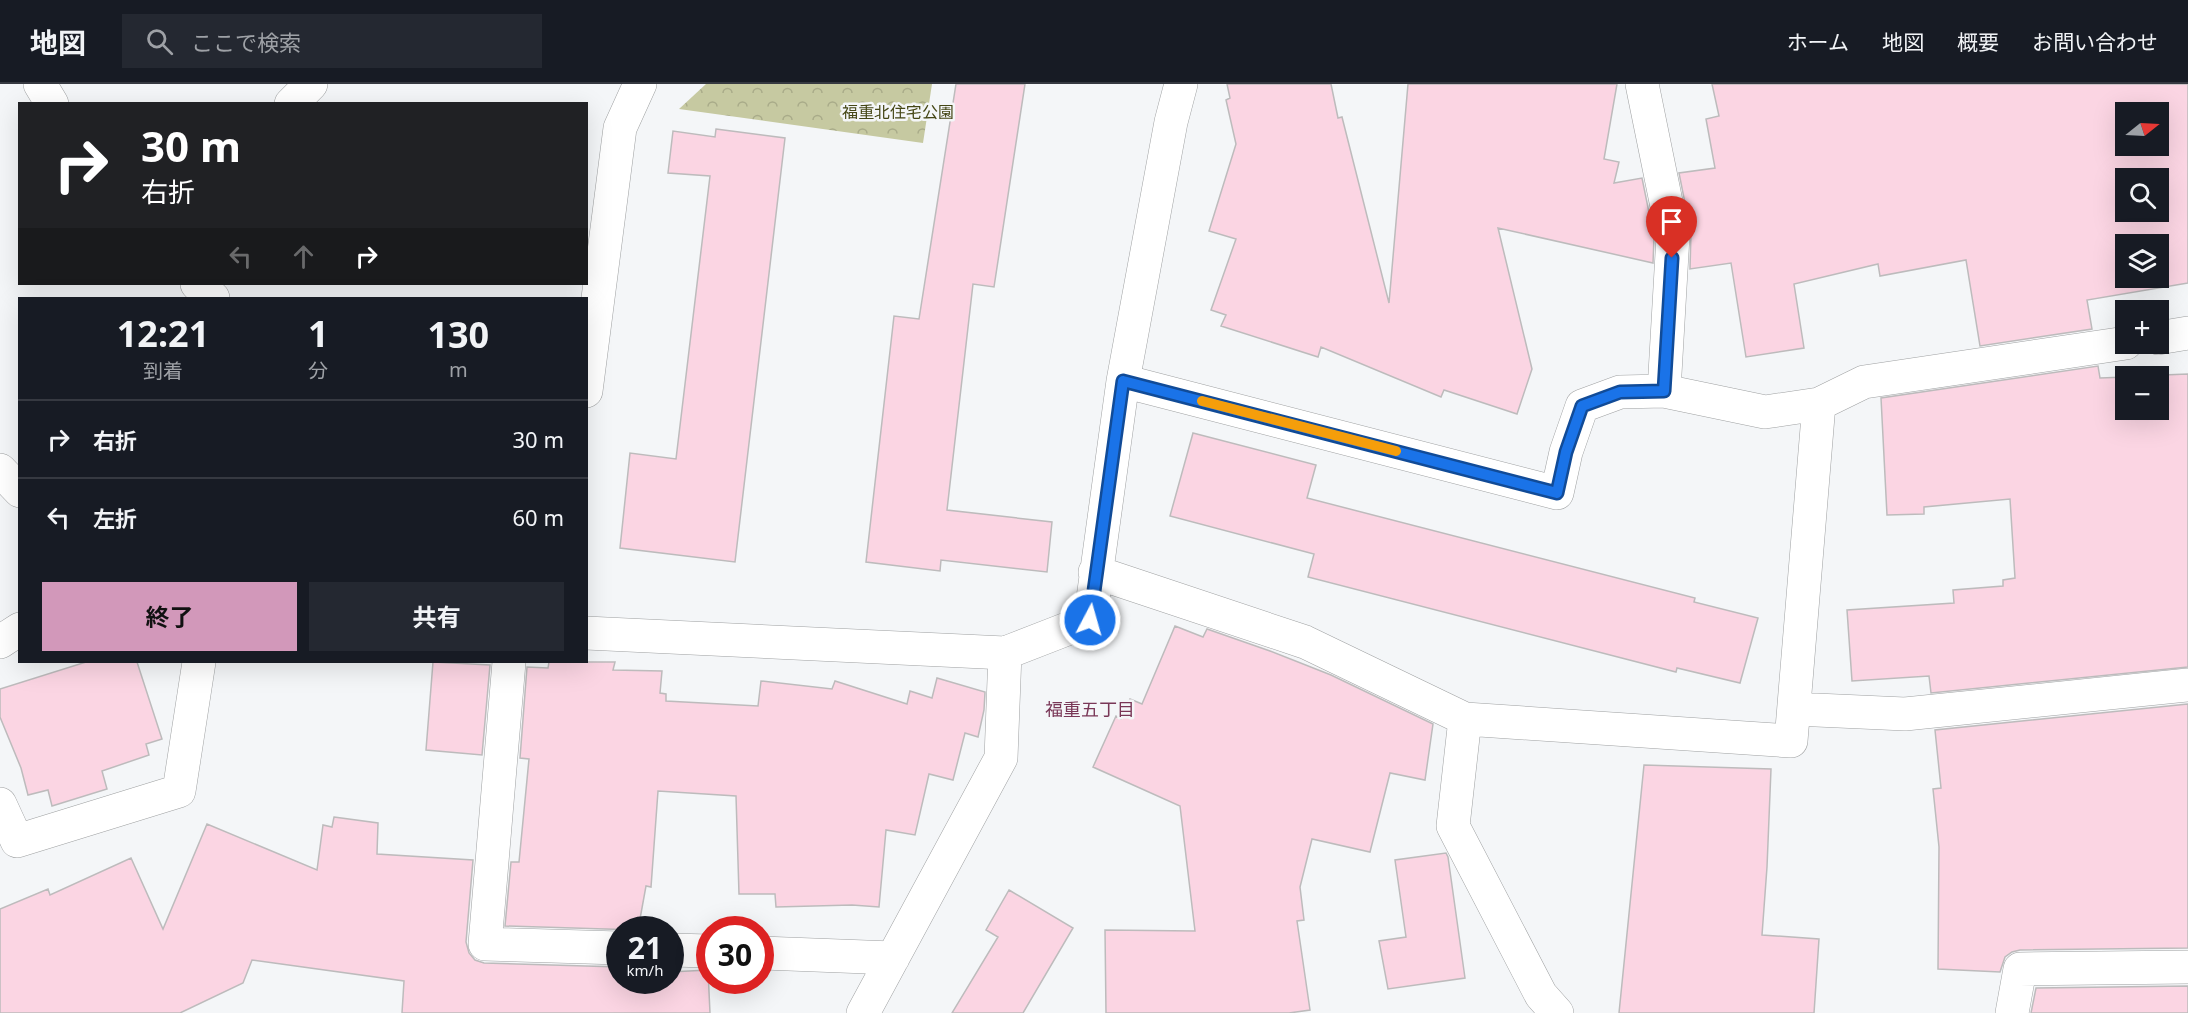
<!DOCTYPE html>
<html lang="ja">
<head>
<meta charset="utf-8">
<style>
	:root { --surface:#171b24; --page:#242831; --text:#f1f3f6; --muted:#9ea1a6; --line:#363941; --accent:#d298ba }
	body { margin:0; font-family:"Noto Sans","Noto Sans JP",sans-serif; background:var(--page); color:var(--text); height:100vh; display:flex; flex-direction:column; font-size:22px; white-space:nowrap }
	* { box-sizing:border-box; margin:0 }
	p { font-size:20px; color:var(--muted) }
	.icon { flex:none; width:33px; height:33px; fill:none; stroke:currentColor; stroke-width:2; stroke-linecap:round; stroke-linejoin:round }
	.map { position:relative; flex:1; overflow:hidden }
	.sheet { position:absolute; left:18px; top:213px; width:570px; height:366px; display:flex; flex-direction:column; background:var(--surface); border-radius:0px; box-shadow:0 6px 24px #0002 }
	.sheet>* { flex:none }
	.hud { position:absolute; left:18px; top:18px; width:570px; height:183px; border-radius:0px; box-shadow:0 6px 24px #0002; background:#202124; color:#fff; overflow:hidden }
	.needle { width:39px; rotate:72deg }
	.controls { position:absolute; left:2115px; top:18px; display:grid; gap:12px }
	.controls a { display:grid; place-items:center; width:54px; height:54px; border-radius:0px; background:var(--surface); box-shadow:0 6px 24px #0002; font-size:30px }
	.speed { position:absolute; left:606px; top:832px; display:flex; gap:12px; font-size:30px; font-weight:700; text-align:center }
	.speed>* { display:grid; place-content:center; width:78px; height:78px; border-radius:50%; background:var(--surface); box-shadow:0 6px 24px #0002; line-height:1 }
	.speed small { font-size:15px; font-weight:400 }
	.speed .limit { border:9px solid #d22; background:#fff; color:#111 }
	.pin { position:absolute; display:grid; place-items:center; width:51px; height:51px; color:#fff; margin:-62px -26px; border-radius:50% 50% 50% 0; rotate:-45deg; box-shadow:0 0 6px #0007 }
	.pin .icon { rotate:45deg }
	.me { position:absolute; width:66px; margin:-33px; rotate:6deg; stroke-linejoin:round; filter:drop-shadow(0 0 4px #0008) }
	.turn { display:flex; align-items:center; gap:21px; height:126px; padding:0 24px; font-size:27px }
	.turn .icon { width:78px; height:78px; stroke-width:2.5 }
	.turn b { display:block; font-size:42px; line-height:51px }
	.lanes { display:flex; align-items:center; height:57px; padding:0 24px; background:#0003; justify-content:center; gap:30px; direction:ltr }
	.lanes .off { opacity:.35 }
	.eta { display:flex; justify-content:space-evenly; align-items:center; height:102px; text-align:center }
	.eta b { font-size:36px; font-weight:700; line-height:42px }
	.primary-button { display:flex; gap:12px; margin-top:auto; padding:12px 24px }
	.primary-button a { flex:1; height:69px; border-radius:0px; background:var(--accent); color:#111; font-size:24px; font-weight:700; line-height:69px; text-align:center }
	.primary-button a+a { background:var(--page); color:var(--text) }
	ul { padding:0; list-style:none }
	li { display:flex; align-items:center; gap:18px; height:78px; padding:0 24px; border-top:2px solid var(--line) }
	li div { flex:1 }
	li b { display:block; font-size:22px }
	li em { font-style:normal }
	header { display:flex; align-items:center; gap:36px; box-sizing:border-box; height:84px; padding:0 30px; background:var(--surface); border-bottom:2px solid var(--line) }
	header strong { font-size:28px }
	nav { display:flex; gap:33px; margin-inline-start:auto; font-size:21px }
	.search { width:420px; height:54px; background:var(--page); display:flex; align-items:center; gap:15px; box-sizing:border-box; padding:0 21px; border-radius:0px; color:var(--muted); font-size:22px }
	.map>svg:first-child { display:block }
</style>
</head>
<body>
<header>
<strong>地図</strong>
<div class="search"><svg class="icon" aria-label="search" viewBox="0 0 24 24"><circle cx="10" cy="10" r="6"/><path d="M15 15l6 6"/></svg>ここで検索</div>
<nav><a>ホーム</a><a>地図</a><a>概要</a><a>お問い合わせ</a></nav>
</header>
<div class="map">
<svg width="2188" height="929" viewBox="0 0 2188 929">
	<defs>
		<pattern id="park-crowns" width="20" height="18" patternUnits="userSpaceOnUse" patternTransform="scale(1.5)"><rect width="20" height="18" fill="#c6c9a1"/><path d="M2 6a3 3 0 1 1 6 0M12 15a3 3 0 1 1 6 0" fill="none" stroke="#a9ab89"/></pattern>
	</defs>
	<rect width="100%" height="100%" fill="#f4f6f8"/>
	<path fill="url(#park-crowns)" d="M706,0H932L923,59L679,25Z"/>
	<path fill="#fbd5e3" stroke="#bdbbbc" stroke-width="1.5" fill-rule="evenodd" d="M956,0H1025L994,203L973,200L947,426L1052,438L1047,488L941,476L940,487L866,478L894,232L919,235Z
		M1227,0H1331L1338,34L1342,33L1389,219L1408,0H1617L1604,75L1619,78L1614,99L1642,94L1654,153L1653,179L1498,144L1532,285L1517,330L1444,306L1441,313L1321,263L1318,273L1221,242L1226,231L1211,226L1236,155L1209,147L1236,60L1226,16L1230,14Z
		M1712,0H2188V199L2087,216L2092,245L1980,262L1966,176L1880,192L1878,180L1794,200L1804,264L1746,273L1731,179L1690,185L1691,149L1679,89L1715,84L1706,35L1719,32ZM2126,28H2158V62H2126ZM2126,94H2158V128H2126ZM2126,160H2158V194H2126Z
		M716,45L785,54L735,478L620,464L630,369L676,375L710,92L668,89L673,47L715,53Z
		M2098,282L2100,294L2126,293V326H2158V292H2138L2188,290V583L1931,609L1929,592L1852,597L1847,526L1954,519L1953,506L2003,502V496L2015,494L2010,415L1924,423V430L1887,431L1881,314Z
		M1193,349L1316,381L1307,414L1695,514L1694,518L1758,534L1740,599L1677,584L1676,588L1308,493L1314,470L1170,432Z
		M1175,542L1203,553L1207,545L1270,567L1331,591L1433,640L1425,696L1390,689L1370,768L1312,755L1300,803L1304,836L1297,837L1310,926L1289,929H1106L1105,846L1195,847L1180,722L1093,683L1116,632L1121,635L1130,615L1142,620Z
		M86,578H137L162,655L146,660L149,671L102,687L107,705L52,722L48,706L28,711L21,684L0,633V605Z
		M433,578L490,581L482,671L426,666Z
		M549,578H615L613,586L662,587L660,609L666,610V617L758,622L761,597L832,605L835,597L907,620L910,607L932,614L937,594L985,608L984,626L978,653L965,649L953,696L929,690L915,751L886,746L879,823L852,821L776,823L775,810H739L736,712L658,707L651,803L646,802L638,846L505,842L511,778H519L529,675L520,674L527,583L548,584Z
		M2188,620V864L2020,866L2012,868L2005,873L2000,888L1938,885L1939,763L1933,705L1941,704L1935,646Z
		M1644,681L1771,685L1767,783L1762,851L1819,855L1814,929H1619Z
		M334,733L378,739L377,770L473,776L466,858L469,869L475,876L484,879L620,883V897H670V888L708,886L710,929H402L404,897L252,876L243,899L180,929H0V825L48,805L50,811L131,774L163,845L207,740L317,786L323,741L332,743Z
		M1446,769L1448,773L1465,894L1388,905L1379,857L1406,853L1395,776Z
		M1009,806L1073,844L1023,929H952L998,853L986,846Z
		M2188,902V929H2031L2036,904Z"/>
	<g fill="none" stroke-linecap="round" stroke-linejoin="round">
		<defs>
			<path id="street" d="M40,0L52,20
				M291,20L311,0
				M197,200L213,214
				M2158,254L2188,249
				M1123,297L1171,38L1181,0
				M586,307L620,44L640,0
				M1819,320L1864,298L2126,259
				M0,386L20,407
				M1095,488L1305,558L1465,635L1791,657L1819,320L1765,328L1664,307
				M586,549L1005,569L1090,536L1123,297L1557,409L1566,368L1582,322L1620,308L1664,307L1673,152L1642,0
				M0,558L20,545
				M509,578L485,860L620,864
				M1794,625L1905,630L2188,601
				M1465,635L1453,742L1541,911L1557,929
				M0,720L17,757L179,707L199,578
				M670,866L710,867
				M760,869L893,874
				M863,929L1001,674L1005,569
				M2012,929L2020,885L2188,883"/>
		</defs>
		<use href="#street" stroke="#9fa1a2" stroke-width="34"/>
		<use href="#street" stroke="#fff" stroke-width="33"/>
	</g>
	<g fill="none" stroke-linecap="round" stroke-linejoin="round">
		<defs>
			<path id="route" d="M1090,536L1123,297L1557,409L1566,368L1582,322L1620,308L1664,307L1672,174"/>
		</defs>
		<use href="#route" stroke="#114b97" stroke-width="15"/>
		<use href="#route" stroke="#1a73e8" stroke-width="10"/>
		<path stroke="#f59e0b" stroke-width="10" d="M1202,317L1396,367"/>
	</g>
	<g text-anchor="middle" dominant-baseline="central" stroke-width="5" stroke-linejoin="round" paint-order="stroke">
		<g font-size="16" fill="#444615" stroke="#f4f6f8">
			<text x="898" y="28">福重北住宅公園</text>
		</g>
		<g font-size="18" fill="#793757" stroke="#f4f6f8">
			<text x="1090" y="625">福重五丁目</text>
		</g>
	</g>
</svg>
<div class="controls">
<a><svg class="needle" viewBox="-14 -14 28 28"><path d="M0-13l5 13h-10z" fill="#e53935"/><path d="M0 13l5-13h-10z" fill="#9ea1a6"/></svg></a>
<a><svg class="icon" aria-label="search" viewBox="0 0 24 24"><circle cx="10" cy="10" r="6"/><path d="M15 15l6 6"/></svg></a>
<a><svg class="icon" aria-label="layers" viewBox="0 0 24 24"><path d="M12 4l9 5-9 5-9-5zM3 14l9 5 9-5"/></svg></a>
<a>+</a>
<a>−</a>
</div>
<div class="speed"><div>21<small>km/h</small></div><div class="limit">30</div></div>
<div class="pin" style="left:1672px;top:174px;background:#d93025"><svg class="icon" aria-label="arrive" viewBox="0 0 24 24"><path d="M6 21V4h12l-3 4 3 4H6"/></svg></div>
<svg class="me" style="left:1090px;top:536px" viewBox="-20 -20 40 40"><circle r="17" fill="#1a73e8" stroke="#fff" stroke-width="3"/><path d="M0-11L8 9 0 5-8 9z" fill="#fff"/></svg>
<div class="hud">
<div class="turn"><svg class="icon" aria-label="right" viewBox="0 0 24 24"><path d="M7 20v-9h11M14 6l5 5-5 5"/></svg><div><b>30 m</b>右折</div></div>
<div class="lanes"><svg class="icon off" aria-label="left" viewBox="0 0 24 24"><path d="M17 20v-9H6M10 6l-5 5 5 5"/></svg><svg class="icon off" aria-label="ahead" viewBox="0 0 24 24"><path d="M12 20V5M6 11l6-6 6 6"/></svg><svg class="icon" aria-label="right" viewBox="0 0 24 24"><path d="M7 20v-9h11M14 6l5 5-5 5"/></svg></div>
</div>
<section class="sheet">
<div class="eta">
<div><b>12:21</b><p>到着</p></div>
<div><b>1</b><p>分</p></div>
<div><b>130</b><p>m</p></div>
</div>
<ul>
<li><svg class="icon" aria-label="right" viewBox="0 0 24 24"><path d="M7 20v-9h11M14 6l5 5-5 5"/></svg><div><b>右折</b></div><em>30 m</em></li>
<li><svg class="icon" aria-label="left" viewBox="0 0 24 24"><path d="M17 20v-9H6M10 6l-5 5 5 5"/></svg><div><b>左折</b></div><em>60 m</em></li>
</ul>
<div class="primary-button"><a>終了</a><a>共有</a></div>
</section>
</div>
</body>
</html>
